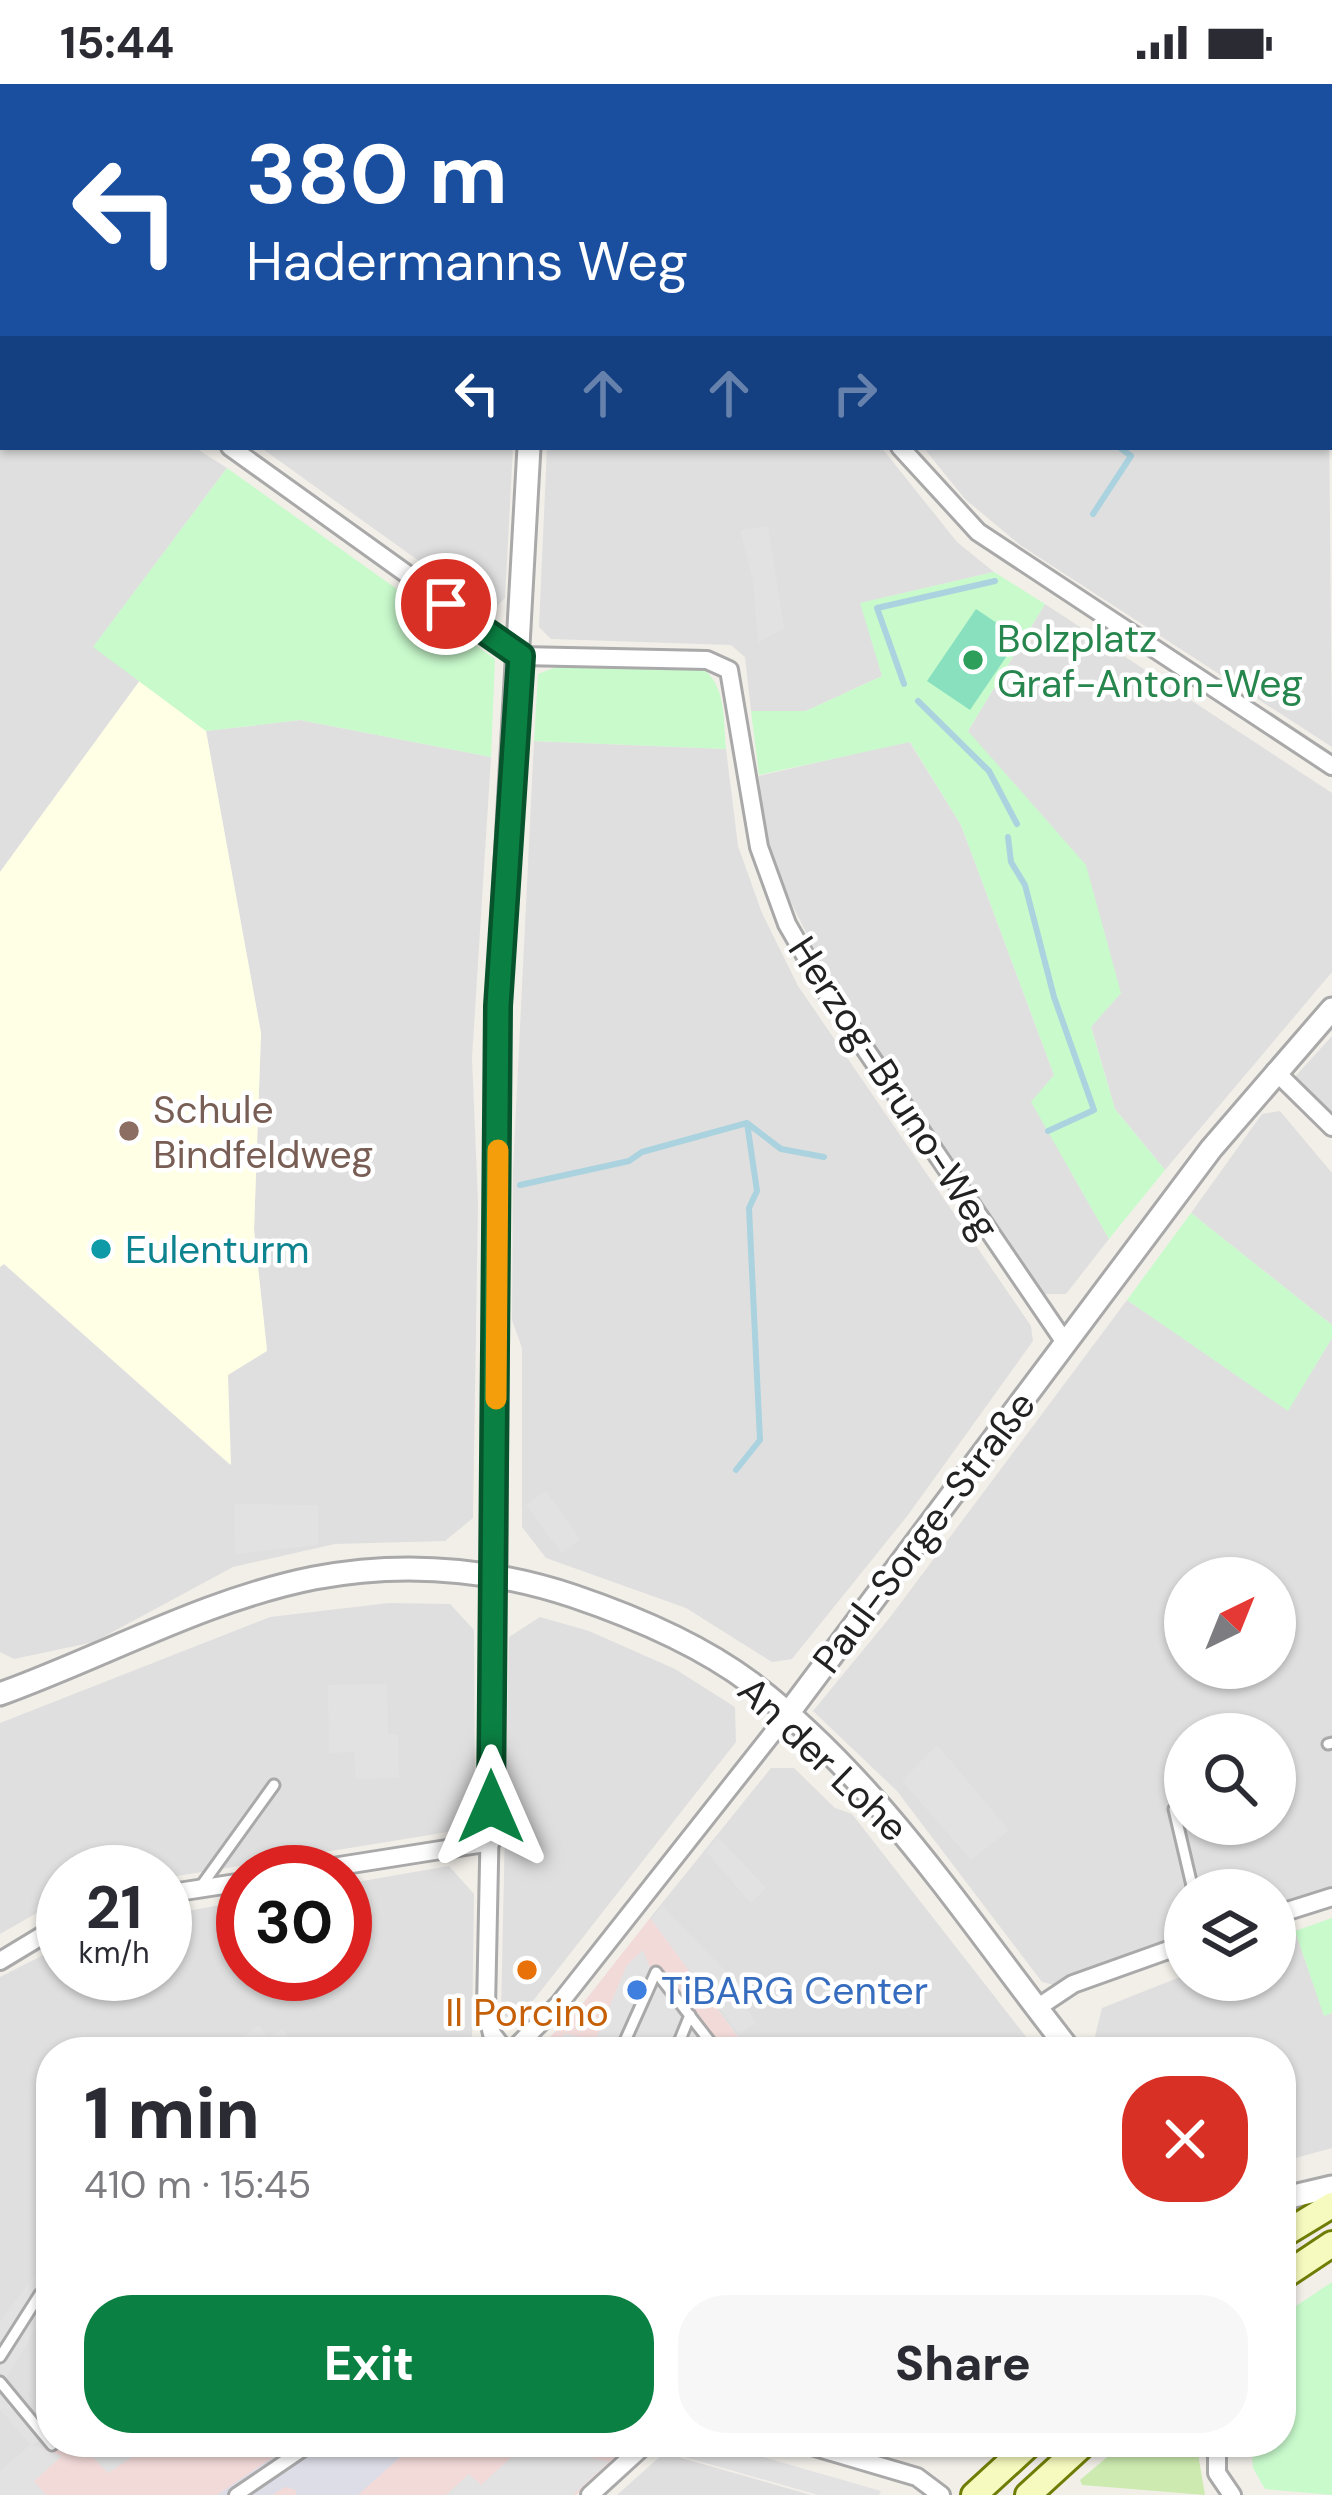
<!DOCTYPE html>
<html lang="en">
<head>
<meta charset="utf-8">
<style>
	:root { --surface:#fff; --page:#f7f7f7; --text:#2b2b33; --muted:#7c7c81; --accent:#0b8043 }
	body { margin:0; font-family:"DM Sans",sans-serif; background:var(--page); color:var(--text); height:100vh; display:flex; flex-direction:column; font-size:45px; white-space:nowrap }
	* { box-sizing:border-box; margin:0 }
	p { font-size:39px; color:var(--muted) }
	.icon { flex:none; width:66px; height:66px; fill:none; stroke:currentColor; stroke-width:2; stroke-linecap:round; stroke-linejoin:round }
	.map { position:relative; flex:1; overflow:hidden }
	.drawer { position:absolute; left:36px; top:1953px; width:1260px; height:420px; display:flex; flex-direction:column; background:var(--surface); border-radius:48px; box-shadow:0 3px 9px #0004 }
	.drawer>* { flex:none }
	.banner { position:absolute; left:0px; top:0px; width:1332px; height:366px; box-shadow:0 3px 9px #0004; background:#1a4fa0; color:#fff; overflow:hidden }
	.needle { width:78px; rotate:43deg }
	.fabs { position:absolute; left:1164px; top:1473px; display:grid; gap:24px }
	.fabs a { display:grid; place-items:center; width:132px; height:132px; border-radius:50%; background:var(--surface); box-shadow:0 3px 9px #0004; font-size:60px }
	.speed { position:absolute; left:36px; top:1761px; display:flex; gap:24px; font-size:60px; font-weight:700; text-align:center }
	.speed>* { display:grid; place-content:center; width:156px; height:156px; border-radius:50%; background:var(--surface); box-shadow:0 3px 9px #0004; line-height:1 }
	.speed small { font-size:30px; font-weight:400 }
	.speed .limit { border:18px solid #d22; background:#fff; color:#111 }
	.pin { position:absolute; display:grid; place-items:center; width:102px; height:102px; color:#fff; margin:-51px; border:6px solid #fff; border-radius:50%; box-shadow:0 3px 12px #0007 }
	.me { position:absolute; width:132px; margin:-66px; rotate:0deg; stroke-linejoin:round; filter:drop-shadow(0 0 9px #0008) }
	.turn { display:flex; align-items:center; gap:42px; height:252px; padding:0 48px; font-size:54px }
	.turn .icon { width:156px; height:156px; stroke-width:2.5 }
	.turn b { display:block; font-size:84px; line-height:102px }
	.lanes { display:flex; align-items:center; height:114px; padding:0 48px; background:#0003; justify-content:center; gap:60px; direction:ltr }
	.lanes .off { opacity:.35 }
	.round { display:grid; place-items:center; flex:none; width:126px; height:126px; border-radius:48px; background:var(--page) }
	.summary { display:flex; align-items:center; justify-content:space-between; height:204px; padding:0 48px }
	h1 { font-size:72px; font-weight:800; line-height:90px }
	.primary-button { display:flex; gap:24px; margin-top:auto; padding:24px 48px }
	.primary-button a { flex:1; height:138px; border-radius:48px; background:var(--accent); color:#fff; font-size:48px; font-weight:800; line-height:138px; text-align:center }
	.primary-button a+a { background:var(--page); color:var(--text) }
	.status { display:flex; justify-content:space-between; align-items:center; height:84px; padding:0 60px; background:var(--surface); direction:ltr }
	.status svg { height:33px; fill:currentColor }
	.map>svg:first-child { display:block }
</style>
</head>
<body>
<div class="status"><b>15:44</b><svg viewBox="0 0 49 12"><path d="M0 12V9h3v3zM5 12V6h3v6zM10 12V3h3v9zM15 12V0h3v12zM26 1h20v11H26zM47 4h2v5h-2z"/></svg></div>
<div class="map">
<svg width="1332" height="2411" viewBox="0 0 1332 2411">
	<rect width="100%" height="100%" fill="#f2efe9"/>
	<path fill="#e0dfdf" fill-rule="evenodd" d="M71,0H458V3H75Z
		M1000,0H1332V285L1329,3Z
		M0,245L3,363H194L227,384L94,562L141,595L0,788Z
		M1329,328L1332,663L1020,461L965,415L923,363H1329Z
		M260,363H513L505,514L496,523L479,520Z
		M547,363H881L957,458L994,488L861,519L882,592L806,627H751L745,573L731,561L551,555L539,543Z
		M1045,520L1332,709V888L1165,1086L1115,1025L1091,942L1121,909L968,647Z
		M300,636L491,673L472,974L478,1118L473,1434L445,1457L335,1460L233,1483L94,1558L14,1575L0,1568V1183L3,1179L229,1380L227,1290L267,1266L254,1146L261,949L206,647Z
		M534,657L726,665L738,762L762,829L798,902L1031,1242L1033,1257L908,1431L792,1575L772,1578L686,1524L546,1474L522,1443V1264L512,1236L513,1087Z
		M909,657L961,741L1054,991L1032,1018L1109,1155L1066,1210H1042L892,990L820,877L784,804L762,743L759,692Z
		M1332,952V1035L1292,996Z
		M1280,1027L1332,1089V1241L1191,1129L1262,1030Z
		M1127,1216L1288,1326L1332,1254V1807L1275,1829V1806H1185V1863L1073,1906L1042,1898L897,1707L813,1627L891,1532ZM1185,1494H1275V1584H1185ZM1185,1650H1275V1740H1185Z
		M389,1519L450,1520L474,1546L475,1715L448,1748L165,1794V1788H63V1814L0,1850V1639L270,1533Z
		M540,1533L589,1547L675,1585L735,1623L736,1658L518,1936L501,1931L509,1553Z
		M771,1684H794L835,1724L852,1730L1038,1968H749L650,1834Z
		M449,1782L474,1810L472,1952L462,1968H51V2358H56L0,2394V1893L63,1861V1890H165V1831L243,1817V1890H345V1800Z
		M1295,1847L1324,1931L1332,1929V2064L1281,2078V1968H1108L1095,1952L1102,1924L1185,1891V1896H1275V1855Z
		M664,2369L811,2411H617Z"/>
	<path fill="#f2dad9" d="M650,1834L749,1968H535L580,1923Z
		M56,2358H633L576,2411H0V2394Z"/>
	<path fill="#ffffe5" d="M141,595L206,647L261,949L254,1146L267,1267L228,1291L231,1381L4,1180L0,1183V788Z"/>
	<path fill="#cdebb0" d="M1125,2358H1196L1205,2411L1082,2401L1080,2396Z"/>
	<path fill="#c8facc" d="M227,384L495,575L491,673L300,636L206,647L93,563Z
		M994,488L1045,520L968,647L1086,781L1121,909L1091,943L1115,1025L1165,1086L1109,1155L1031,1018L1054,991L961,741L910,658L759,691L751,627H806L882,592L860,519Z
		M564,580L701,583C727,602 723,635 726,665L534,657L538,590Z
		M1191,1129L1332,1241V1254L1288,1327L1127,1216Z
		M1332,1834V1929L1324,1932L1295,1847Z
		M1332,2198V2411L1265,2405L1253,2384L1251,2358H1281V2232Z"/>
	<path fill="#88e0be" d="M976,525L1019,554L970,626L927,597Z"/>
	<path fill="#e2e2e2" d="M768,442L784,544L758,559L753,497L740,446Z
		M546,1407L580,1455L562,1470L526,1421Z
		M234,1420L318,1421V1461L235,1470Z
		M387,1600L388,1650H398L399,1694L356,1695L354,1668L329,1669L328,1601Z
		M937,1661L1009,1746L971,1776L902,1697Z
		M718,1753L766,1804L751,1819L706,1768Z
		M662,1822L752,1914L744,1920L756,1939L739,1950L651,1835Z
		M643,1866L657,1901L709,1968H555L564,1949L595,1957L627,1881Z
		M259,1941L268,1954L283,1945L299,1968H220Z
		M37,2189L51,2204V2219L4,2298L40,2340L36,2312L51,2319V2349L32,2361L62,2372L34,2397L46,2411H0V2387L30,2361L0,2325V2237Z
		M133,2358L141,2367L108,2389L79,2359Z
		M528,2358L609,2378L573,2411H446L469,2390L481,2401Z
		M685,2358H711L881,2407L879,2411H818L681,2372Z"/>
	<path fill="#dddde8" d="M296,2358H417L358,2411H296V2406L285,2403L272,2411H217Z"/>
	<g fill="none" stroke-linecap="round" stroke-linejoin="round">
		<path stroke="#aad3df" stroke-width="6" d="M1329,79L1332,81
			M1093,430L1131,372L1119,363
			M904,600L877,524L995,497
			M918,617L989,687L1017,740
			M1008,753L1011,778L1025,801L1054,913L1094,1026L1048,1047
			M520,1101L629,1077L642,1068L747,1039L781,1065L824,1073
			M736,1386L760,1356L749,1124L757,1107L747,1039"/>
		<defs>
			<path id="service" d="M1328,1660L1332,1659
				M1174,1725L1193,1806
				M199,1805L274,1701
				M620,1968L656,1888L718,1968
				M675,1968L690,1931
				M0,2273L40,2210
				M0,2298L52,2361L56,2358"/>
			<path id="pedestrian" d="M236,2411L314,2358"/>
			<path id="minor" d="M31,0L35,3
				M681,0L683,3
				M981,0L985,3
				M0,221L3,223
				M1329,303L1332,306
				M230,363L521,572L707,576L729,586L759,763L787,840L825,906L1066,1260
				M900,363L978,448L1332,682
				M1275,987L1332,1043
				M495,1490L486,1924L492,1950L506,1968
				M301,1788L491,1758
				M165,1810L243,1798
				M1275,1831L1332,1813
				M0,1877L63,1839
				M1037,1924L1073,1900L1185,1860
				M511,1968L559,1920L787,1631
				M798,2358L917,2393L941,2411
				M1217,2358V2389L1232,2411
				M590,2411L648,2358"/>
			<path id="tertiary" d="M478,0L479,3
				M495,1490L498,922L529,363
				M0,1610C105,1572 204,1516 314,1494C403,1477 488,1484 573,1512C635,1533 699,1560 751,1599C881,1698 971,1842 1071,1968
				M787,1631L1211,1065L1332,925
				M1281,2115L1332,2103"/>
			<path id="secondary" d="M1281,2152L1332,2121
				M1281,2194L1332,2160
				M974,2411L1032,2358
				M1028,2411L1086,2358"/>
		</defs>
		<use href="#service" stroke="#a9a9a9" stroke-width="15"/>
		<use href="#pedestrian" stroke="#a9a9a9" stroke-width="18"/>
		<use href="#minor" stroke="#a9a9a9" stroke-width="22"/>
		<use href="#tertiary" stroke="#a9a9a9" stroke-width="27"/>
		<use href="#secondary" stroke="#707d05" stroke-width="30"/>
		<use href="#service" stroke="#fff" stroke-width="9"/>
		<use href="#pedestrian" stroke="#fff" stroke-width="12"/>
		<use href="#minor" stroke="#fff" stroke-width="16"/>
		<use href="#tertiary" stroke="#fff" stroke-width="21"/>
		<use href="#secondary" stroke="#f7fabf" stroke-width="24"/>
	</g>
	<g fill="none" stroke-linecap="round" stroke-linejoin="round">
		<defs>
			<path id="route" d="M446,520L521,572L498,922L491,1723"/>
		</defs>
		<use href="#route" stroke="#07532c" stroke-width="30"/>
		<use href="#route" stroke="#0b8043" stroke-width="21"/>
		<path stroke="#f59e0b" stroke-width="21" d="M496,1315L498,1066"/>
	</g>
	<circle fill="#2e9e5b" stroke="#fff" stroke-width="4.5" cx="973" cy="576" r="12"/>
	<circle fill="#8d6e63" stroke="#fff" stroke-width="4.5" cx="129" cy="1047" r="12"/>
	<circle fill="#0f9aa8" stroke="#fff" stroke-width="4.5" cx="101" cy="1165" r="12"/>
	<circle fill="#e8710a" stroke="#fff" stroke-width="4.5" cx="527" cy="1886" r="12"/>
	<circle fill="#3f7fe0" stroke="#fff" stroke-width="4.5" cx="637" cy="1906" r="12"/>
	<g text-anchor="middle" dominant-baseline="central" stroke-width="9" stroke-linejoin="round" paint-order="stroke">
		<g font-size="39" fill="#27864d" stroke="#fff" text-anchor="start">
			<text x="997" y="554">Bolzplatz<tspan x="997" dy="45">Graf-Anton-Weg</tspan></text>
		</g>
		<g font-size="39" fill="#222" stroke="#fff">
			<text transform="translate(894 1004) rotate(57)">Herzog-Bruno-Weg</text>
			<text transform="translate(924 1448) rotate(-53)">Paul-Sorge-Straße</text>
			<text transform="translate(823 1675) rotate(44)">An der Lohe</text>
		</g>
		<g font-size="39" fill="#785e54" stroke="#fff" text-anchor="start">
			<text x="153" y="1025">Schule<tspan x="153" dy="45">Bindfeldweg</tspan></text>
		</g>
		<g font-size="39" fill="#0d838f" stroke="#fff" text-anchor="start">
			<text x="125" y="1165">Eulenturm</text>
		</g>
		<g font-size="39" fill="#366cbe" stroke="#fff" text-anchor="start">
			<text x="661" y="1906">TiBARG Center</text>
		</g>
		<g font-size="39" fill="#c56008" stroke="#fff">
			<text x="527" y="1928">Il Porcino</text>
		</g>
	</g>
</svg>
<div class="fabs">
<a><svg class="needle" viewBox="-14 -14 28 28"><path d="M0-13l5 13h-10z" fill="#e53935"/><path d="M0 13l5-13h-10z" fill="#7c7c81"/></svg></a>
<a><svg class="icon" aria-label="search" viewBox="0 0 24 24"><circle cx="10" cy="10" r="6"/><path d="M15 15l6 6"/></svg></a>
<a><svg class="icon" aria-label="layers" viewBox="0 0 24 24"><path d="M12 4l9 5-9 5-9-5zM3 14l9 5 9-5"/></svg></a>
</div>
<div class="speed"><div>21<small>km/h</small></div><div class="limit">30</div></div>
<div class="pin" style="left:446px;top:520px;background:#d93025"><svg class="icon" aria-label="arrive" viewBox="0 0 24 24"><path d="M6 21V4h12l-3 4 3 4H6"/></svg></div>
<svg class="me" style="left:491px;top:1723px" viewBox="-20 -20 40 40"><path d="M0-17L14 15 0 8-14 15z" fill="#0b8043" stroke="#fff" stroke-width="4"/></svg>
<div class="banner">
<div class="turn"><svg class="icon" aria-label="left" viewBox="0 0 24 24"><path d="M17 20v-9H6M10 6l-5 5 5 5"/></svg><div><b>380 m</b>Hadermanns Weg</div></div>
<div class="lanes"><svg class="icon" aria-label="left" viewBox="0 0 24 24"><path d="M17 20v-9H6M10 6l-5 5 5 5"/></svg><svg class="icon off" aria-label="ahead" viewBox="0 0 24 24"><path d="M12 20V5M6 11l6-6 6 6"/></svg><svg class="icon off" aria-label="ahead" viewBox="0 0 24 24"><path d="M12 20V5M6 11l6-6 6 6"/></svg><svg class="icon off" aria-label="right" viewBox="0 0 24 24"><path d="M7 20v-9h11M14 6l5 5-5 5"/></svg></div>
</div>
<section class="drawer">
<div class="summary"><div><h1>1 min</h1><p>410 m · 15:45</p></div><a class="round" style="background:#d93025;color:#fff"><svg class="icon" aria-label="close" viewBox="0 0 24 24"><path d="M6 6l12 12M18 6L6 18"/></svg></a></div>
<div class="primary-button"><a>Exit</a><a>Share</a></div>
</section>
</div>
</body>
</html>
